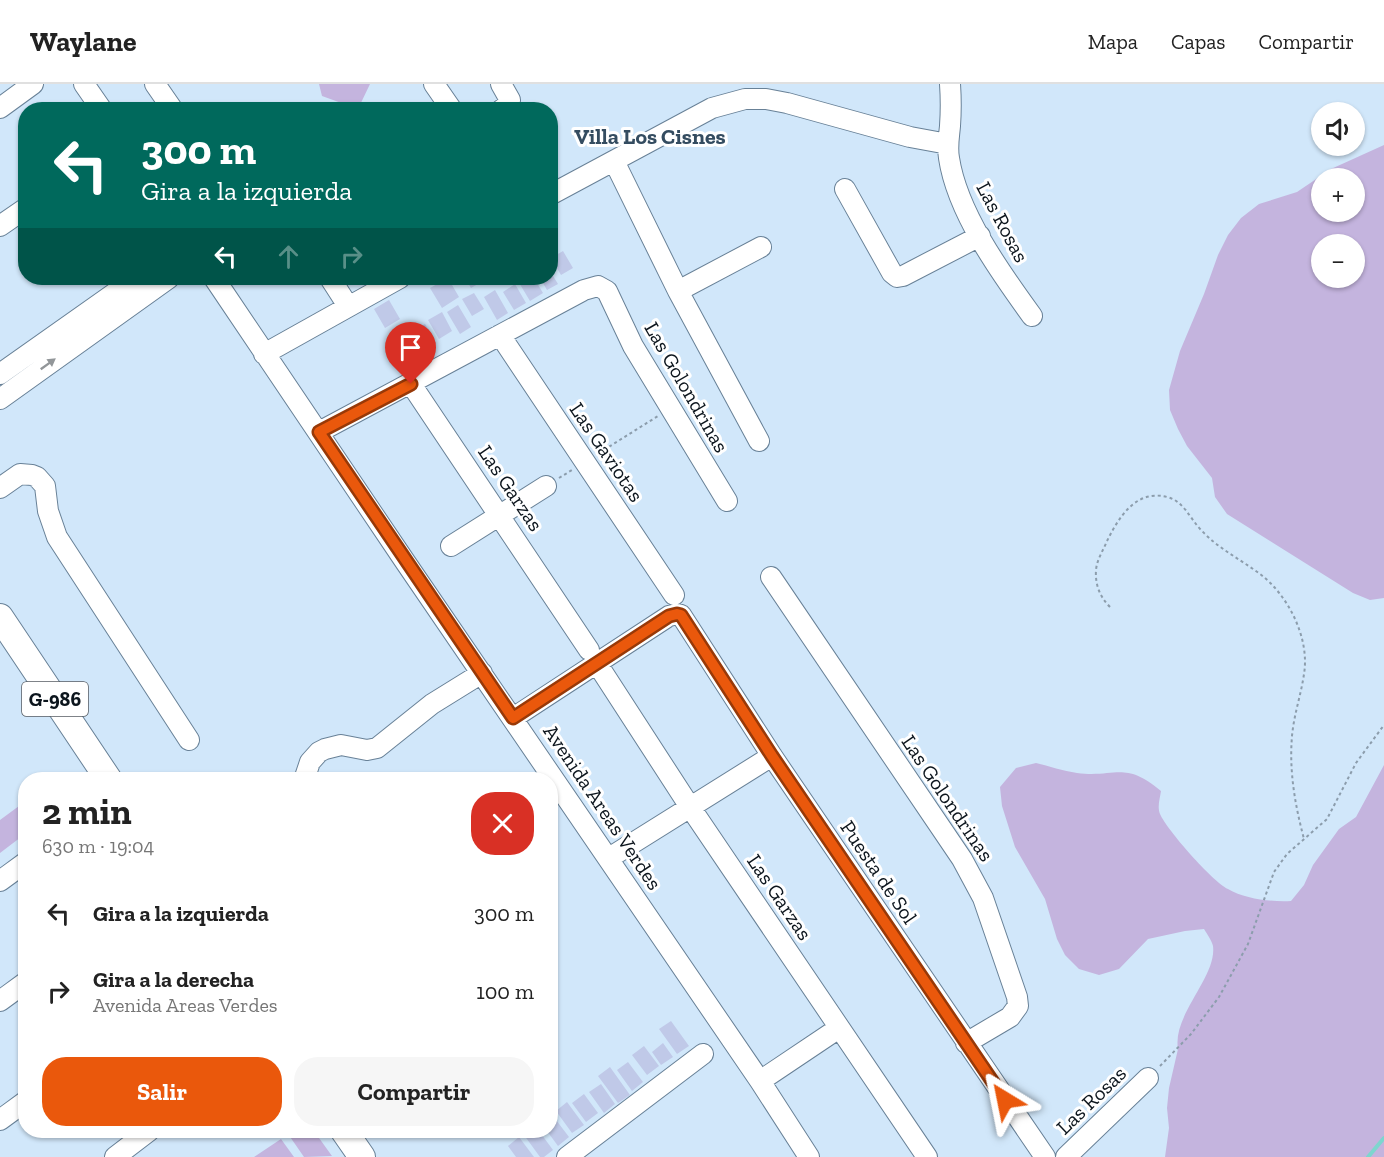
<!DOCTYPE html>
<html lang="es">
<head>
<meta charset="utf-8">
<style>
	:root { --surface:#fff; --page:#f6f6f6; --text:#222; --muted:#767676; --line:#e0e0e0; --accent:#ea580c }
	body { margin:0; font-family:"Zilla Slab",serif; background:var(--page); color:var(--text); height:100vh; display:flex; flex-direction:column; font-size:22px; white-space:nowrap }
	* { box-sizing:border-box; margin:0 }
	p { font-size:20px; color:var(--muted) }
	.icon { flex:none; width:33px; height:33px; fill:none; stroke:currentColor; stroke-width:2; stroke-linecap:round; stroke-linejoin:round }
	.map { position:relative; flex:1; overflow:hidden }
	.panel { position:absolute; left:18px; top:688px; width:540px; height:366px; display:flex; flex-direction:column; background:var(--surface); border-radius:24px; box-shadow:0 2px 4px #0004 }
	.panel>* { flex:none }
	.guide { position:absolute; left:18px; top:18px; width:540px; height:183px; border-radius:24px; box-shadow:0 2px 4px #0004; background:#00695c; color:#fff; overflow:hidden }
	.fabs { position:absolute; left:1311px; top:18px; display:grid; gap:12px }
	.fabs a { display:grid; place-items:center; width:54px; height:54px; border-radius:50%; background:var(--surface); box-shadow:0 2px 4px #0004; font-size:30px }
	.pin { position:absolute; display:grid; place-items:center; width:51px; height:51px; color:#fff; margin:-62px -26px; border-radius:50% 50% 50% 0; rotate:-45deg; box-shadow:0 0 6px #0007 }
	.pin .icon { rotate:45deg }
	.me { position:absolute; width:66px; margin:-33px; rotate:325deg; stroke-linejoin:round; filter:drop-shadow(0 0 4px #0008) }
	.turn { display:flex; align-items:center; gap:21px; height:126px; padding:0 24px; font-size:27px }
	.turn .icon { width:78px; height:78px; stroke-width:2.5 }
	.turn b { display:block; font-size:42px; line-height:51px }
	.lanes { display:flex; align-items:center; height:57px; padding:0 24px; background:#0003; justify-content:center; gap:30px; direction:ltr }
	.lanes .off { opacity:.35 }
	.round { display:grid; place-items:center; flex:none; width:63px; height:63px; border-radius:24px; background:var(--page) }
	.headline { display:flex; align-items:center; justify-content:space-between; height:102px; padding:0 24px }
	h1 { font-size:36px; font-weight:800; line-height:45px }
	.primary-button { display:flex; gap:12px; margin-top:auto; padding:12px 24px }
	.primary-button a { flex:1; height:69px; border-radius:24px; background:var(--accent); color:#fff; font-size:24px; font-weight:800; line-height:69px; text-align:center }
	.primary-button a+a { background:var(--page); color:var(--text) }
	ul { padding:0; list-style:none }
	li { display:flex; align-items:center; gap:18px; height:78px; padding:0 24px }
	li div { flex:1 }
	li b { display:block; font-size:22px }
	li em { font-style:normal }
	header { display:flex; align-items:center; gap:36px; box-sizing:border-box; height:84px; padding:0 30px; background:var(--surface); border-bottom:2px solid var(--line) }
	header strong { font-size:28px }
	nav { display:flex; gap:33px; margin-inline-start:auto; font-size:21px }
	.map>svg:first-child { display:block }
</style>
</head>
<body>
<header>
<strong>Waylane</strong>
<nav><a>Mapa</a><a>Capas</a><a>Compartir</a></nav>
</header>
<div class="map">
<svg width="1384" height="1073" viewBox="0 0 1384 1073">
	<rect width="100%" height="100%" fill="#d1e7fa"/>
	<path fill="#c4b4de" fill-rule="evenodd" d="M319,0H370L358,25L322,12Z
		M1384,61V514L1370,516L1353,509L1227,430L1215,413L1212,394L1187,362L1178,345L1170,326L1169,306L1180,267L1204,210L1218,171L1228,151L1241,134L1259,120L1297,108L1331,85ZM1322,94H1354V128H1322ZM1354,160V194H1322V160Z
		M1036,679C1049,682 1063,687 1077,689C1116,694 1124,676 1161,707C1160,714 1157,723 1160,730C1167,746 1212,797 1228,805C1245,815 1271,818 1291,817L1304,801L1313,781L1339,745L1356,733L1384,681V1073H1165L1169,1044L1167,1024L1169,1004L1178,965C1172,931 1217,893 1213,862C1212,857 1207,850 1204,845L1185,847L1148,855L1119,885L1099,891L1079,885L1065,871L1057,855L1045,815L1015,763L1002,722L1000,703L1016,684Z
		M19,722L25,731V750L0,769V736Z
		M286,1047H314L332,1072L304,1073Z
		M281,1055L294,1073H254Z"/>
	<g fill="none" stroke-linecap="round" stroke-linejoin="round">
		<path stroke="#7dd6ce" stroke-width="4" d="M1368,1073L1384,1054"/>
	</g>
	<path fill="#c0c9e8" d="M550,148L558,160L550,164Z
		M563,167L573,184L561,191L551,174Z
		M550,187L558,200L547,206L540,194H550Z
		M448,194L459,213L442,224L430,204Z
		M465,194H483L485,196L471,204Z
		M523,194H534L543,209L530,217L518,197Z
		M515,200L526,219L514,226L503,208Z
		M495,206L508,229L497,236L484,213Z
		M474,209L484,225L472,232L462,215Z
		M389,216L400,235L385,244L374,225Z
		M458,221L471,243L460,250L447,228Z
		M442,228L452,247L439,255L428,236Z
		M425,240L436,259L424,266L413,247Z
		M671,937L689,962L677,970L659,945Z
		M663,959L673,973L661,981L652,968Z
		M644,962L659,982L647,991L632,971Z
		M628,978L643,998L632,1007L617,986Z
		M610,983L630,1011L618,1019L598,992Z
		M601,1000L615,1020L604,1029L589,1008Z
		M584,1010L598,1029L586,1038L572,1019Z
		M567,1018L584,1041L572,1049L556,1027Z
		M550,1028L569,1053L558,1062L547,1047H550Z
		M529,1047H539L553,1066L544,1073H540L524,1051Z
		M519,1053L534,1073H516L508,1062Z"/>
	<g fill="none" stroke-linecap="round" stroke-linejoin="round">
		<defs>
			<path id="minor" d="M84,0L102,26
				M155,0L173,26
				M434,0L452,26
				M950,0C951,14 951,28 950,42C949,53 947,63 949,74C957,128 1000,188 1032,232
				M0,24L33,0
				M501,26L509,20L510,16L501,0
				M614,77L678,207L759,357
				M845,105L892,189L897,193L903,192L980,152
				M550,111L712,24L745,15H766L787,19L910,53L948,60
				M0,142L26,124
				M214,194L406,479L760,997L809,1073
				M330,194L348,222
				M678,207L761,163
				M500,251L674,511
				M264,270L400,194
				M0,290L136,194
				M411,300L589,566
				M0,315L169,194
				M319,348L584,206L598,202L607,207L633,262L727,417
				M0,404L20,390L32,391L37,393L45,402L48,427L57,453L189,656
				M451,462L546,402
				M771,493L962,775L983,814L1017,913L1018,922L1010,933L966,959
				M596,578L690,723L927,1073
				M513,634L669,532L677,530L681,531L772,672L1045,1073
				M304,696L310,678L319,668L325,665L341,661L367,666L377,664L432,620L482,589
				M609,774L772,672
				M0,797L26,778
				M0,917L26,898
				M760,997L839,944
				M0,1036L26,1017
				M115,1073L149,1047
				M567,1073L703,970
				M1066,1073L1148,994"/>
			<path id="major" d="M0,533L109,696
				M344,1047L362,1073"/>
		</defs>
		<use href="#minor" stroke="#688197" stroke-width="22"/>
		<use href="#major" stroke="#688197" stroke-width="28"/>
		<path stroke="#8c9dac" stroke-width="2" stroke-dasharray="3 3" stroke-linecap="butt" d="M599,369L658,332
			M559,394L572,386
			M1110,523C1100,513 1095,501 1096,486C1097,475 1103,467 1107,457C1119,433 1136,405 1167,413C1184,417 1190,435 1202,447C1219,465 1240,475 1260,490C1288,511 1310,554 1304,590C1301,611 1294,630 1292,652C1289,687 1295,721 1304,755
			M1160,982L1191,950L1219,913L1248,860L1274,788L1287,770L1327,735L1356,679L1384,641"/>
		<use href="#minor" stroke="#fff" stroke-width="20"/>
		<use href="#major" stroke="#fff" stroke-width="26"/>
	</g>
	<defs><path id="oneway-solid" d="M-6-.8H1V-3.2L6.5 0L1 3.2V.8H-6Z" transform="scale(1.5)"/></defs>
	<use fill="#929699" href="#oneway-solid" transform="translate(48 280) rotate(-36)"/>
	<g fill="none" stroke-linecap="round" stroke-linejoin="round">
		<defs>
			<path id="route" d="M411,300L319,348L513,634L669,532L677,530L681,531L772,672L1005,1016"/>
		</defs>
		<use href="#route" stroke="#983908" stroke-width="15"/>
		<use href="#route" stroke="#ea580c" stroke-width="10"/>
	</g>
	<g text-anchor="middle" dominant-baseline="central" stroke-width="6" stroke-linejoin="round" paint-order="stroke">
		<rect fill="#fff" stroke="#555b61" stroke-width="1.5" x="22" y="598" width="66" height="34" rx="4.5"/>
		<g font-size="20" font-weight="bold" fill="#0c151d">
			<text x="55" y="615">G-986</text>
		</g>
		<g font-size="21" fill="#0c151d" stroke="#fff">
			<text transform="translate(1003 138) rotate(62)">Las Rosas</text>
			<text transform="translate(687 303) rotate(60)">Las Golondrinas</text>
			<text transform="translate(607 368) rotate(56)">Las Gaviotas</text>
			<text transform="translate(511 404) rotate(56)">Las Garzas</text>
			<text transform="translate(948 714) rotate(56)">Las Golondrinas</text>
			<text transform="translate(603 723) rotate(56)">Avenida Areas Verdes</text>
			<text transform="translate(879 788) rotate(56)">Puesta de Sol</text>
			<text transform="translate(780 813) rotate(56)">Las Garzas</text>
			<text transform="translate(1091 1016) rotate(-44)">Las Rosas</text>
		</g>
		<g font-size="22" font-weight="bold" fill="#344c60" stroke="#fff">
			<text x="650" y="52">Villa Los Cisnes</text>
		</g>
	</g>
</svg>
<div class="fabs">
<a><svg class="icon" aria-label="sound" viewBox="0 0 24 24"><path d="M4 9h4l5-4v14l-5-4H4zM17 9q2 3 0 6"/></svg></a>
<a>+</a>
<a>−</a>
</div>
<div class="pin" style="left:411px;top:300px;background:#d93025"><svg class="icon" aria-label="arrive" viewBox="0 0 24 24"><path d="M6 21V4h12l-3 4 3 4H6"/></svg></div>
<svg class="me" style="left:1005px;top:1016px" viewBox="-20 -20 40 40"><path d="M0-17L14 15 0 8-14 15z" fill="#ea580c" stroke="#fff" stroke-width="4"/></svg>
<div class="guide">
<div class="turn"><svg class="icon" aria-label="left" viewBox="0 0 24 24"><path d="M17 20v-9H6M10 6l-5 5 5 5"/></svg><div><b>300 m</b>Gira a la izquierda</div></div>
<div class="lanes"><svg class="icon" aria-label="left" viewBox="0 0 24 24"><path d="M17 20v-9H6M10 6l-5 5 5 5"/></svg><svg class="icon off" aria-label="ahead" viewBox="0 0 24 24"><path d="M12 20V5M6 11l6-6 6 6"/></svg><svg class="icon off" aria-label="right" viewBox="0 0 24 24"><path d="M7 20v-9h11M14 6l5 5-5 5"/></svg></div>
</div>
<section class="panel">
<div class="headline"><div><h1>2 min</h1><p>630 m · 19:04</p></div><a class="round" style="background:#d93025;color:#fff"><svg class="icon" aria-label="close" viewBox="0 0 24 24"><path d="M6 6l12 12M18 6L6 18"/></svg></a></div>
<ul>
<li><svg class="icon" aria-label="left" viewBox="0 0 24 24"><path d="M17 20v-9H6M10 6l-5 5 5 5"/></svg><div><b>Gira a la izquierda</b></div><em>300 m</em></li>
<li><svg class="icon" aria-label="right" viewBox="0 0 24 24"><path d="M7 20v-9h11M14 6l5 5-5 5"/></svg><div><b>Gira a la derecha</b><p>Avenida Areas Verdes</p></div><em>100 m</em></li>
</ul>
<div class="primary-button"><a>Salir</a><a>Compartir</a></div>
</section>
</div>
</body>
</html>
